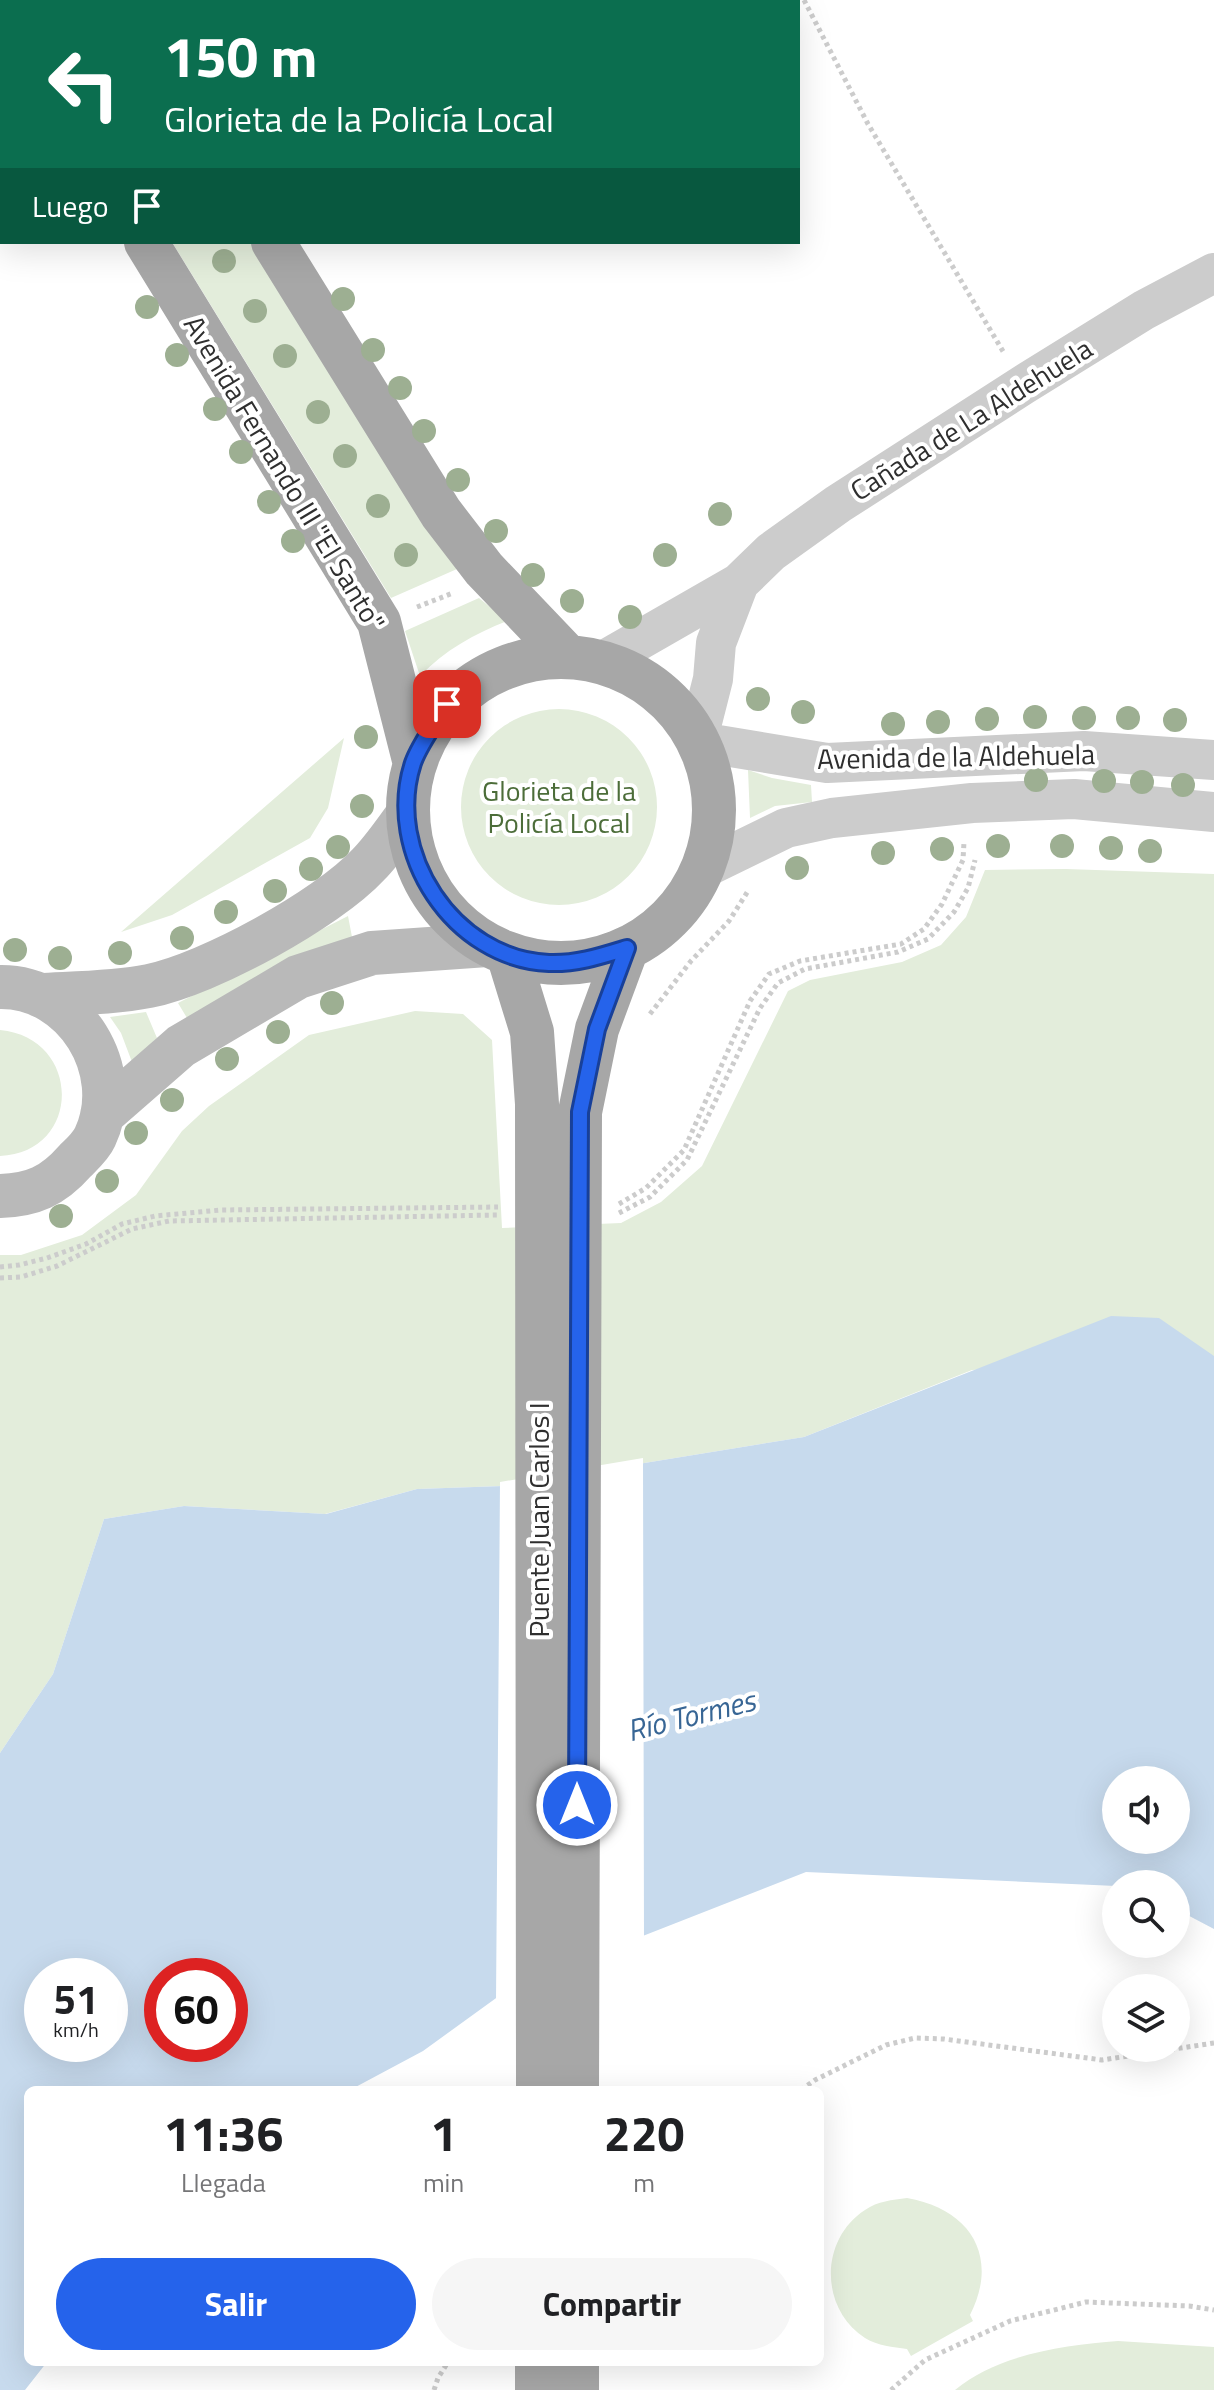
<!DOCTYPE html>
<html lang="es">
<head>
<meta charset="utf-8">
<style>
	:root { --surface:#fff; --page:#f6f6f6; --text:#202124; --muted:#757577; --accent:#2563eb }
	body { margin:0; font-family:"Titillium Web",sans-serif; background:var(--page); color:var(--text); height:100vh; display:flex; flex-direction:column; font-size:30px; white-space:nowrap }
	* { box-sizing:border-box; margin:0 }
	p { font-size:26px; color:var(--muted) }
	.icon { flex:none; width:44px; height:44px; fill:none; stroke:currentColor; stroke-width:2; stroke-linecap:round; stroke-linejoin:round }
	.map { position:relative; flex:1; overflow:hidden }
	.drawer { position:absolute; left:24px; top:2086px; width:800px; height:280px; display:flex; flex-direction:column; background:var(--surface); border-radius:12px; box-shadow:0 8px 32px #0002 }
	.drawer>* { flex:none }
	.banner { position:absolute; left:0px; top:0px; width:800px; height:244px; box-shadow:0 8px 32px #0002; background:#0b6e4f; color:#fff; overflow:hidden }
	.tools { position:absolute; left:1102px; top:1766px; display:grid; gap:16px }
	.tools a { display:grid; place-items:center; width:88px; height:88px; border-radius:50%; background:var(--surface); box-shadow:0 8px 32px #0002; font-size:40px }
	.speed { position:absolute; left:24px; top:1958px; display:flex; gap:16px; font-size:40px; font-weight:700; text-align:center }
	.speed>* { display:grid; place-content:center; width:104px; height:104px; border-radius:50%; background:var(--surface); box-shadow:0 8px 32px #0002; line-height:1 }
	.speed small { font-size:20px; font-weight:400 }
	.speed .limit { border:12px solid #d22; background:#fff; color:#111 }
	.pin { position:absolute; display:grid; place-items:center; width:68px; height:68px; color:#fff; margin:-34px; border-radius:16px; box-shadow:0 4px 12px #0006 }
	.me { position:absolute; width:88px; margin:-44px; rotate:0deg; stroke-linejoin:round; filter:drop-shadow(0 0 6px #0008) }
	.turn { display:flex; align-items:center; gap:28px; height:168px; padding:0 32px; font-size:36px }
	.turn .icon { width:104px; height:104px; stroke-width:2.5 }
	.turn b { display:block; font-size:56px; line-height:68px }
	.then { display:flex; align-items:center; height:76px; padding:0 32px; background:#0003; gap:16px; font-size:30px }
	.eta { display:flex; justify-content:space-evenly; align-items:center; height:136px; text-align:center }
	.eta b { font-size:48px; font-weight:700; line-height:56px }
	.primary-button { display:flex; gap:16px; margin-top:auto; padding:16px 32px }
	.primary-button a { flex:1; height:92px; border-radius:48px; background:var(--accent); color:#fff; font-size:32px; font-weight:700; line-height:92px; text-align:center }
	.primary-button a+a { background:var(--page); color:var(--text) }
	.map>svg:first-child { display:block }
</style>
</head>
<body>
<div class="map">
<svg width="1214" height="2390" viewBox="0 0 1214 2390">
	<rect width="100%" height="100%" fill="#fff"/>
	<path fill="#e3eddb" d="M172,242H253L457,569L391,598Z
		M479,598L507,621C474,634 445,650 420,676L405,631Z
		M461 807a98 98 0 1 1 196 0a98 98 0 1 1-196 0Z
		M344,738L328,808L310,838L172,915L121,932Z
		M748,770L772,778L811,785L812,802L775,806L750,818Z
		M1066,869L1214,874V1356L972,1370L804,1437L503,1486L417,1489L325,1514L184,1506L104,1519L53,1674L0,1753V1255H21L82,1235L136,1195L182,1131L209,1106L309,1035L415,1011L463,1014L492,1040L502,1228L621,1223L661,1202L702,1166L788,991L810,980L902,962L941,945L966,917L985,870Z
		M348,916L352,937L187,1018L178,1003Z
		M146,1012L157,1038L132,1062L121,1033L110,1017Z
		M0,1030C83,1038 82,1153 0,1156Z
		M907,2198C970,2209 1000,2256 970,2315L973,2321L911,2356L907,2349C893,2347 878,2346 865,2338C819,2308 820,2239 865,2210C878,2201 892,2200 907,2198Z
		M1118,2341L1214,2347V2390H955C998,2354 1065,2345 1118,2341Z"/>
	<path fill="#c7daed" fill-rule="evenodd" d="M1111,1316L1159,1318L1214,1356V1929L1176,1909V1884L1116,1886L806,1872L510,1988L423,2051L350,2090H28V2362H47L25,2390H0V1753L53,1674L104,1519L184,1506L326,1514L417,1489L503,1486L804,1437ZM1116,1780H1176V1840H1116ZM42,1976H110V2044H42ZM162,1976H230V2044H162Z"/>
	<path fill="#fff" d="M643,1458L644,1940L512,1991L496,2002L500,1482Z"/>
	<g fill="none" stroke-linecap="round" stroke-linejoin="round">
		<path stroke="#ccc" stroke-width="5" stroke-dasharray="4 4" stroke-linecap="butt" d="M804,0L868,124L1004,353
			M417,607L453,593
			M650,1014L691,961L729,921L748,891
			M619,1204L646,1188L684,1150L750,1001L769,974L800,961L901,944L924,929L942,904L963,860L964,842
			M619,1213L650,1197L687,1160L760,1008L778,983L805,969L898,952L928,939L954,912L968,888L975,860
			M0,1267L19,1265L47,1258L86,1244L122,1224L155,1216L221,1210L498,1207
			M0,1278L21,1277L57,1266L132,1229L169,1221L497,1215
			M801,2090L815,2080L886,2045L915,2038L944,2039L1102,2060L1214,2043
			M434,2390L438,2378L448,2362
			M891,2390L925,2360L1010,2321L1086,2302L1189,2306L1214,2310"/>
		<path stroke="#ccc" stroke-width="40" d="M603,661L739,583L771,552L838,504L1023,385L1144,310L1214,273
			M698,738L713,679L716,643L739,583
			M700,742L827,763L1084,751L1214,760
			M704,868L786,828L832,818L972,803L1074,799L1214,812"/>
		<path stroke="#b9b9b9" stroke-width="44" d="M0,987C75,986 126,1071 95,1137C91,1146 82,1154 75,1161C53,1186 33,1195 0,1196
			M39,995C76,993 113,993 149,986C209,974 327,909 368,865C382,851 394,833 406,817
			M102,1115L181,1046L298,977L372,953L487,945"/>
		<path stroke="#a7a7a7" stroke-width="44" d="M124,0L125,2
			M0,3L2,7
			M146,242L379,622L414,760
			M273,242L441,513L484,569L567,656
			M408 810a153 153 0 1 1 306 0a153 153 0 1 1-306 0Z
			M508,954L532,1032L537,1104L538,2090
			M577,2090L580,1112L597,1029L627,948
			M577,2362V2390
			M537,2390V2362"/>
	</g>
	<g fill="#9daf92">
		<circle cx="224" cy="261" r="12"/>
		<circle cx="343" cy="299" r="12"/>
		<circle cx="147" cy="307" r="12"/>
		<circle cx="255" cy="311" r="12"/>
		<circle cx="373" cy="350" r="12"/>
		<circle cx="177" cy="355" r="12"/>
		<circle cx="285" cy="356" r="12"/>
		<circle cx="400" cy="388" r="12"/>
		<circle cx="215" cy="409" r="12"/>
		<circle cx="318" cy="412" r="12"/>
		<circle cx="424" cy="431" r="12"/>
		<circle cx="241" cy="452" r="12"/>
		<circle cx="345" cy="456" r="12"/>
		<circle cx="458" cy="480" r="12"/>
		<circle cx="269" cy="502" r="12"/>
		<circle cx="378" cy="506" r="12"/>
		<circle cx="720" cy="514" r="12"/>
		<circle cx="496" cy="531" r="12"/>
		<circle cx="293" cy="541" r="12"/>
		<circle cx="406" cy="555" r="12"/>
		<circle cx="665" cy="555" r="12"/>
		<circle cx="533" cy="575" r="12"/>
		<circle cx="572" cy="601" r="12"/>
		<circle cx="630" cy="617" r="12"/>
		<circle cx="758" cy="699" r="12"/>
		<circle cx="803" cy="712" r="12"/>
		<circle cx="1035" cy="717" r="12"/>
		<circle cx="1084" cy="718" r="12"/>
		<circle cx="1128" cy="718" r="12"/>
		<circle cx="987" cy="719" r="12"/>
		<circle cx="1175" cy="720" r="12"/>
		<circle cx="938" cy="722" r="12"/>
		<circle cx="893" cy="724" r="12"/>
		<circle cx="366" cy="737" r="12"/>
		<circle cx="1036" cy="780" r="12"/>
		<circle cx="1104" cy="781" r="12"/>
		<circle cx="1142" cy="782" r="12"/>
		<circle cx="1183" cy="785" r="12"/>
		<circle cx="362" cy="806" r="12"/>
		<circle cx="998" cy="846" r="12"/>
		<circle cx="1062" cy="846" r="12"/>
		<circle cx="338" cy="847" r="12"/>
		<circle cx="1111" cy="848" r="12"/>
		<circle cx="942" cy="849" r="12"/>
		<circle cx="1150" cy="851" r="12"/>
		<circle cx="883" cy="853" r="12"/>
		<circle cx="797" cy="868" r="12"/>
		<circle cx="311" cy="869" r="12"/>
		<circle cx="275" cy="891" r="12"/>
		<circle cx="226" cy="912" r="12"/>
		<circle cx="182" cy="938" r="12"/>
		<circle cx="15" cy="950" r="12"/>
		<circle cx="120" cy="953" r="12"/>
		<circle cx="60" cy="958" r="12"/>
		<circle cx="332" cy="1003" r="12"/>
		<circle cx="278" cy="1032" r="12"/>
		<circle cx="227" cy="1059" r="12"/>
		<circle cx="172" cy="1100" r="12"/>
		<circle cx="136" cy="1133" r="12"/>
		<circle cx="107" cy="1181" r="12"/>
		<circle cx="61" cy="1216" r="12"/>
	</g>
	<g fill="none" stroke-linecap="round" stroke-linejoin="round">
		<defs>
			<path id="route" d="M447,704C436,723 420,743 413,763C384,852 453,959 549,963C577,964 601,956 627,948L597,1029L580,1112L577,1805"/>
		</defs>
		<use href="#route" stroke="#184099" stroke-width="20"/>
		<use href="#route" stroke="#2563eb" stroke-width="14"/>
	</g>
	<g text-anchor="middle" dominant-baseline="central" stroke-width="8" stroke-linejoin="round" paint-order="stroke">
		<g font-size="28" fill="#2f2f2f" stroke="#fff">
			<text transform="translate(971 419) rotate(-32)">Cañada de La Aldehuela</text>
			<text transform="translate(285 473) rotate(59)">Avenida Fernando III "El Santo"</text>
			<text transform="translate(956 756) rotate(-1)">Avenida de la Aldehuela</text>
			<text transform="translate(538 1520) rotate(-90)">Puente Juan Carlos I</text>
		</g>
		<g font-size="28" fill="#4c6d39" stroke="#fff">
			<text x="559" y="790">Glorieta de la<tspan x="559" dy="32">Policía Local</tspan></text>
		</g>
		<g font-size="30" font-style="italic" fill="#386695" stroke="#fff">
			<text transform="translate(691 1715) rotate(-14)">Río Tormes</text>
		</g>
	</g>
</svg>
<div class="tools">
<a><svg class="icon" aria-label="sound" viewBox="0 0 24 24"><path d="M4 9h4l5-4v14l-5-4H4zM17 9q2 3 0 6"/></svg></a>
<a><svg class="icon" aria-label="search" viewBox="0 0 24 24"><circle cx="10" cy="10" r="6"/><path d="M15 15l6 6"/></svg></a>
<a><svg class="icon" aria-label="layers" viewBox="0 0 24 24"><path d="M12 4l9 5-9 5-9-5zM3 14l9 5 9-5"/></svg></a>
</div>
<div class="speed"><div>51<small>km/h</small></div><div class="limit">60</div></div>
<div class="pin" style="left:447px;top:704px;background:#d93025"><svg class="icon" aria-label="arrive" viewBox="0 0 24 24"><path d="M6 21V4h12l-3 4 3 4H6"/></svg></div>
<svg class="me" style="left:577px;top:1805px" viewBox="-20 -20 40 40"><circle r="17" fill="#2563eb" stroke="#fff" stroke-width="3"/><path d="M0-11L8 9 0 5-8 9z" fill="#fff"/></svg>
<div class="banner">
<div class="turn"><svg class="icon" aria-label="left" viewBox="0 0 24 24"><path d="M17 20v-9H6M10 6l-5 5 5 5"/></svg><div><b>150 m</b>Glorieta de la Policía Local</div></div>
<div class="then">Luego<svg class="icon" aria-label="arrive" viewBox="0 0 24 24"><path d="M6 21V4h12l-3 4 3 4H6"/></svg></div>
</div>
<section class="drawer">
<div class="eta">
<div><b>11:36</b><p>Llegada</p></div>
<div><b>1</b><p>min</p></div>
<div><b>220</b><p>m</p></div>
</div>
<div class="primary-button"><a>Salir</a><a>Compartir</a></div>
</section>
</div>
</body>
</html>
